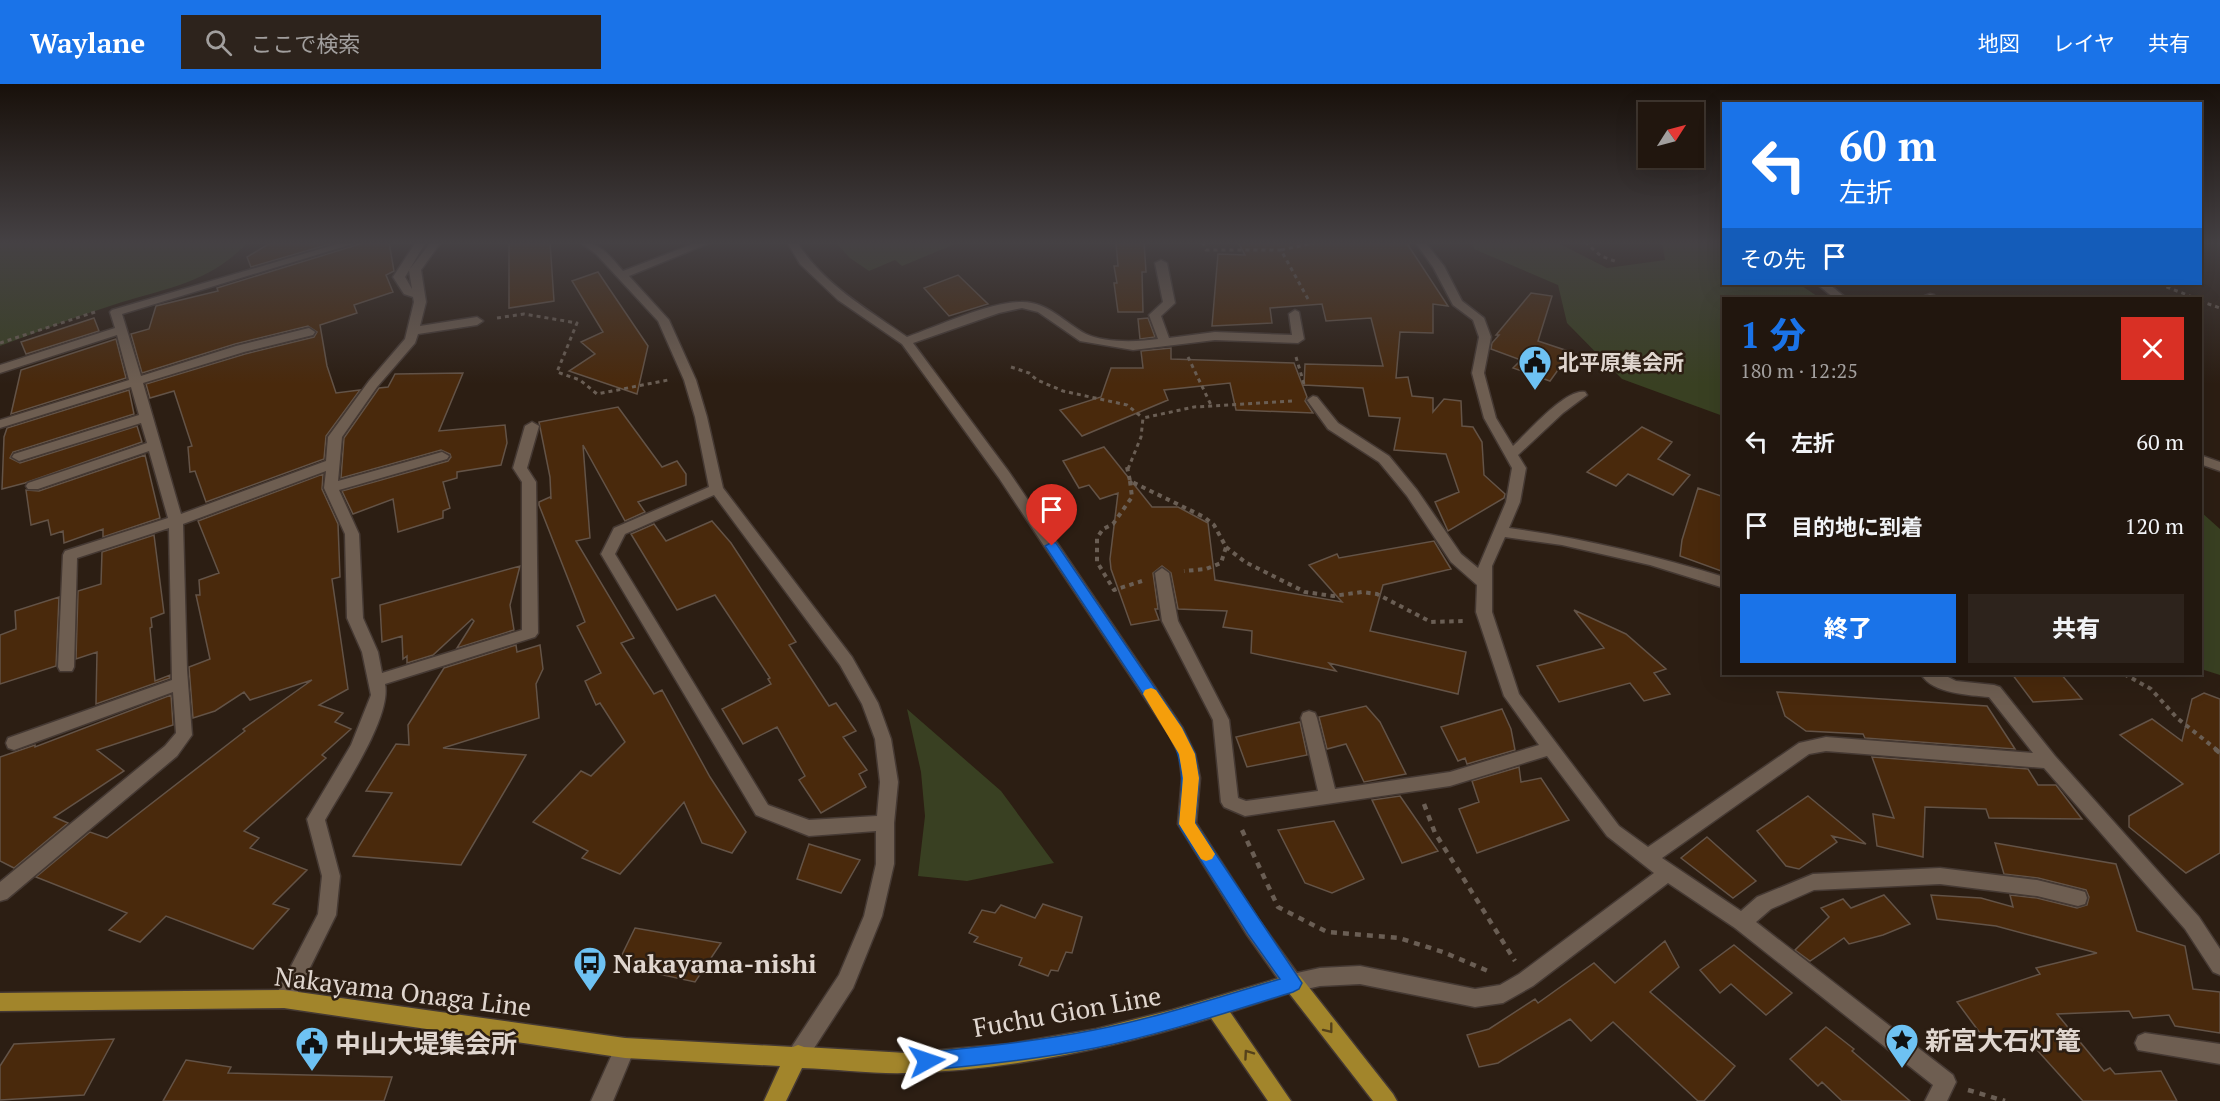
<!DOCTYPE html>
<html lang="ja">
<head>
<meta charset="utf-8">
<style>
	:root { --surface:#21160e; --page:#2d231c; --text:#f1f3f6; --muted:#a29f9e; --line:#3e352e; --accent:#1a73e8 }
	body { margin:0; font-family:"PT Serif","Noto Sans JP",serif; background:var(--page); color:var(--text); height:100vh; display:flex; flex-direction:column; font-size:22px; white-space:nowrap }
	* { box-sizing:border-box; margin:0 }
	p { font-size:20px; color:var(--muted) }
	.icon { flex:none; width:33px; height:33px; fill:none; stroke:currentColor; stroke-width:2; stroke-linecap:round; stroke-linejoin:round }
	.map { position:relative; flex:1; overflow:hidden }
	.side { position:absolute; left:1722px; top:213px; width:480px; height:378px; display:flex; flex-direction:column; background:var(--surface); border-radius:0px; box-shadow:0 6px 24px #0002,0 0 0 2px var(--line) }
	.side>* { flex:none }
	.hud { position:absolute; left:1722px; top:18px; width:480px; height:183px; border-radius:0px; box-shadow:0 6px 24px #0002,0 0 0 2px var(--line); background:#1a73e8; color:#fff; overflow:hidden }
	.needle { width:39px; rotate:54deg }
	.fabs { position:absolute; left:1638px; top:18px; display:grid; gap:12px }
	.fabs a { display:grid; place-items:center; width:66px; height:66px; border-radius:0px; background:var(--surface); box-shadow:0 6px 24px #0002,0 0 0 2px var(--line); font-size:30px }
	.pin { position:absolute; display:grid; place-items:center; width:51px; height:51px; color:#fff; margin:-62px -26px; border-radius:50% 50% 50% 0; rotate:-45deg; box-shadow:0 0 6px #0007 }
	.pin .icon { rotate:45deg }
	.me { position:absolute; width:66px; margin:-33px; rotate:85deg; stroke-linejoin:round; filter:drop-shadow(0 0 4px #0008) }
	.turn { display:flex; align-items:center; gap:21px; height:126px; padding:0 18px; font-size:27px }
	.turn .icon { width:78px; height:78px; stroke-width:2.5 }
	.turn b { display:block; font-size:42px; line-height:51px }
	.then { display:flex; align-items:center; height:57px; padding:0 18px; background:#0003; gap:12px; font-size:22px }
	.round { display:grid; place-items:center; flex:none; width:63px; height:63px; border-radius:0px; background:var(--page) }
	.head { display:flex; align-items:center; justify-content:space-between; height:102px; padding:0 18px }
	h1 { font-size:36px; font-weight:800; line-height:45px; color:var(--accent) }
	.cta { display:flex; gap:12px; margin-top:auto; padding:12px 18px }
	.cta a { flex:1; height:69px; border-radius:0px; background:var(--accent); color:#fff; font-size:24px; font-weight:800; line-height:69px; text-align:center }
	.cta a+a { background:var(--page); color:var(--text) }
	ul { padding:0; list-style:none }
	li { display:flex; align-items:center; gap:18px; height:84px; padding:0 18px }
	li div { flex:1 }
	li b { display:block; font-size:22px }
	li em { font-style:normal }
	header { display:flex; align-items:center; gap:36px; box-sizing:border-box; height:84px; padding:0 30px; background:var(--accent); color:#fff }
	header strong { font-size:28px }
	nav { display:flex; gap:33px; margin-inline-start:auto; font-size:21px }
	.search { width:420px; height:54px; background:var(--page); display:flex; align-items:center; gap:15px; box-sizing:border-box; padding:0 21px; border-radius:0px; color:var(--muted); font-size:22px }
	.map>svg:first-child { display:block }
</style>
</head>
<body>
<header>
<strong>Waylane</strong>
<div class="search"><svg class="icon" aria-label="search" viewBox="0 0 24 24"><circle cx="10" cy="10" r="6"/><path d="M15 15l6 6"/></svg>ここで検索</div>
<nav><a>地図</a><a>レイヤ</a><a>共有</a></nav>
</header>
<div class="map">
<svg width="2220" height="1017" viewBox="0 0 2220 1017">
	<rect width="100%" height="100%" fill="#2c1e13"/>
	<path fill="#394022" d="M0,158H248C209,200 165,204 113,221C75,233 37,248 0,262Z
		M835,158H960L902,182L895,176L869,187L850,174Z
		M1473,158H1556L1607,184L1665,176L1662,158H1723L1724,200H1799L1820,214H1724L1723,332L1622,295L1567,239L1558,201L1474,165Z
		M2201,428L2220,445V591L2201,585Z
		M907,625L1001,707L1054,779L967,797L918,792L925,732L921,688Z"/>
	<path fill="#49290c" stroke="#635347" stroke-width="1.5" d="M272,158H337L251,183L247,173Z
		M361,158H389L394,187L386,191L393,208L354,221L357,229L320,241L327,282L336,309L360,306L326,352L324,375L206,418L195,387L190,388L188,363L192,362L174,307L150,314L146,300L245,270L314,253L317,248L308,242L235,260L142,289L131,250L149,245L156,222L218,207L217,204L360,160Z
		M509,158H550L554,217L509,224Z
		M1116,158H1144L1146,188H1142L1143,228H1118L1114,199H1117L1114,182H1118Z
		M1238,158H1406L1448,222L1433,220V249L1400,248L1396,294L1408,293L1412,312L1433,314V328L1444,315L1461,317L1462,342L1473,343L1482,358L1484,391L1505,410L1504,414L1448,447L1435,418L1459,408L1446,370L1394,366L1400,334L1369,332L1363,304L1304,301L1305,280L1383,282L1371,234L1326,237L1322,220L1270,224L1272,239L1212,242L1218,170L1245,171Z
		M598,188L648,262L637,310L569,287L595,270L581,258L603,248L572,197Z
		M958,191L988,220L949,232L924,204Z
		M1531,209L1552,212L1538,257L1571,268L1550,297L1513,284L1521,276L1491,265L1492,259L1499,251H1496Z
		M94,234L99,247L26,270L21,258Z
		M1148,234L1155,253L1140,255L1138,235Z
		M116,255L126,294L11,330L21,286Z
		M1171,264V275L1294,279L1307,313L1305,317L1313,329L1236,326L1230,299L1164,306L1168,316L1082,352L1060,326L1101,313L1111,284H1143L1141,267Z
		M463,289L439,347L505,341L507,359L501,381L457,388V394L443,398L450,424L443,427V434L398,448L393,415L353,430L342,407L448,377L451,373L450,370L441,366L341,394L344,354L379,304L388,303L395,290Z
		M129,306L134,330L13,368L10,374L20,379L137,342L142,358L25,399L2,405L4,353L7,344Z
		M618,323L662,383L677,377L686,390V401L638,418L645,428L625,437L583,361L590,454L576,457L634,554L621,559L654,610L662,606L710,693L746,748L732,769L702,759L684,718L620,790L582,774L588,767L533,738L581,687L591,692L625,658L600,619L596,621L585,597L601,589L577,542L585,538L539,421V418L550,413L551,415L550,393L539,338Z
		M1642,343L1672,358L1658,375L1690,391L1673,411L1628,390L1616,402L1587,388Z
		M1104,363L1152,423H1178L1208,439L1215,496L1342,518L1309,481L1337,470L1339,474L1434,457L1451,485L1383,501L1370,547L1466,568L1458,610L1329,579L1336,587L1251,569L1252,547L1223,543L1227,527L1178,525L1171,489L1162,482L1153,489L1158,525H1155L1159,536L1131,541L1111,485L1110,475L1118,409L1100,415L1089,401L1079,404L1063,377Z
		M145,371L160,434L103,453V445L64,459L63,447L51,451L48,436L31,441L26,406L39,407Z
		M323,390L322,405L338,440L340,493L332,495L348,605L319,621L343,629L335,638L351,645L322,671L326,674L244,747L259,754L250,764L307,786L273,820L289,825L253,865L166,832L140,858L109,846L127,829L36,793L90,748L107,754L245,647L243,645L312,596L250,616L244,608L215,627L193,634L189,583L210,575L196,511H200L199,496L219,489L198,437Z
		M1698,404L1724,413V488L1680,472L1682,456Z
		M712,437L731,459L796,558L789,561L829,622L836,619L856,647L843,653L867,686L859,690L866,703L821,729L799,696L805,692L777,643L743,660L722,625L771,600L768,595L770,594L715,511L677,526L631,450L654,440L666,457Z
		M154,451L164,529L151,534L152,543L150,544L155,597L170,591V594L96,620L97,568L76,575L78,507L101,500L102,468Z
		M520,482L510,521L514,546L457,564L474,537L472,535L433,571L407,579V572L403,575L402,552L382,558L380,521Z
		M59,513L56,582L0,600V551L16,545L15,527Z
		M1574,526L1626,550L1666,585L1654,589L1670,610L1644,617L1630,599L1559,618L1537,582L1604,564Z
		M516,561L517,568L540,561L543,585L536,600L539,634L443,664L526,671L461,781L353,772L392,709L366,707L396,660L409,661L408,641L444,584Z
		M2012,590H2061L2082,615L2033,618Z
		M1777,608L1987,622L2015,665L1865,654L1863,650L1806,647L1785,632Z
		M2204,609L2220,615V769L2186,789L2129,743V732L2183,700L2120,651L2152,635L2182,657L2192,615Z
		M171,611L173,641L97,666L124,687L54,733L68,739L14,784L0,777V673L35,661V663Z
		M1366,622L1380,638L1406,690L1364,698L1346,660L1327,665L1319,633Z
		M1502,625L1511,645L1515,666L1467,680L1465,674L1458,677L1441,643Z
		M1300,638L1307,671L1247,683L1236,653Z
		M1872,673L2028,685L2038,701H2056L2082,735L1989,734L1986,725L1925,723L1923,773L1877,762L1873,730L1894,734Z
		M1519,683L1521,698L1541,694L1569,736L1477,769L1459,725L1479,718L1472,697Z
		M1400,712L1438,767L1402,779L1372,716Z
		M1808,712L1866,760L1832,752L1837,758L1799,785L1786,782L1757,747Z
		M1334,737L1364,795L1332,809L1305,799L1278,746Z
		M1707,753L1756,797L1733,814L1681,774Z
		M1995,759L2116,780L2137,847L2185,862L2193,905L2220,908V949L2175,942L2169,931L2133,934L2129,927L2057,930L2104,987L2110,984L2115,990L2161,987L2177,1017H2083L2019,946L1986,957L1957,918L2040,890L2036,884L2097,869L1996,842L1937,835L1931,811L1981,814L2013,823L2010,811L2037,814L2077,824L2087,821L2089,813L2086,806L2038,794L2004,790Z
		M809,760L860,776L841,809L797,795Z
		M1884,811L1910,840L1883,851L1849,860L1844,854L1810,877L1795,866L1829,833L1821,824L1843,815L1851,824Z
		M1043,820L1082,833L1072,869L1066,868L1058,887L1051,886L1048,892L1019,881L1022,874L974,858L978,853L969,849L982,826L995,829L1001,821L1035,834Z
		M635,844L721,859L695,898L617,881Z
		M1665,857L1679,883L1650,908L1735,982L1704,1017H1698L1613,938L1591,957L1570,935L1498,979L1479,983L1467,951L1489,945L1535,915L1538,919L1594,879L1615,899Z
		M1734,861L1792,909L1766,931L1731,900L1720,909L1700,886Z
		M1826,943L1854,965L1852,967L1910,1017H1842L1822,998L1818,1002L1790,975Z
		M114,955L84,1011L0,1016V982L14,960Z
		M186,976L231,983L228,989L392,993L384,1017H163Z"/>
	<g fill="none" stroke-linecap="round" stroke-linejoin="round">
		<defs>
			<path id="minor" d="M344,158H359L122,230L141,292L236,262L309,244L315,248L313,251L244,268L143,299L181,430L326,377L328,353L369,297L405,255L414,218L413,213L404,210L393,193L416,158H426L405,193L412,205L409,186L431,158H441L421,186L426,218L420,242L477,233L483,237L477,241L418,250L415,259L377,303L342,353L338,397L442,368L449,372L447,375L339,406L359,450L363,534L378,568L382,589L522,546V398L513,384L525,342L532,338L539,342L527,384L536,398L538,549L535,553L385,600C392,633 342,706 325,736L340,792L336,831L291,922L284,924L277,922L274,915L318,830L322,792L307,735L351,661L371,611L362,568L347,534L345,450L324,404L326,387L183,440L187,586L192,651L177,672L7,815L0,817V798L165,662L176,649L173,608L14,666L8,664L6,659L8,654L172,596L169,444L77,474L74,583L72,587H60L58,583L63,471L65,467L168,434L149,367L38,405H28L26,402L28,399L147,359L141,339L19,377L12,373L14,370L139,331L131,303L0,344V336L129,296L117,251L0,289V281L115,244L110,228L112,226Z
				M580,158C600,158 610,172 623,187L698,158H712L629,192L669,236L696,296L707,333L723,404L852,573L878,619L891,655L898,698L894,739V780L882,832L853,904L805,978L798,981L791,978L788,971L791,964L839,891L864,832L876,780V747L809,752L756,731L601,470L614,444L709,403L695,333L684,296L658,237L596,170ZM714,411L840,581L862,620L875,655L880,698L877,732L809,736L768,721L615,470L625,450Z
				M787,158H797C823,200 867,225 907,253C938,242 990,218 1021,218C1047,217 1065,239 1086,250C1104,259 1138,258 1158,255L1149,231L1163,218L1155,179L1161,176L1167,179L1175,219L1161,232L1169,254L1215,248L1292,251L1289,230L1295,226L1299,228L1304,255L1298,259L1215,256L1133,266L1080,257L1038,228L1022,224L999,229L913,259L1009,388L1182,643L1195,670L1200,694L1196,739L1261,839L1297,889L1320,884L1360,882L1475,905L1500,901L1519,890L1654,789L1607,752L1547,672L1450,702L1245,732L1224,723L1221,718L1213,636L1162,537L1155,489L1162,484L1169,489L1178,537L1229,636L1238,714L1246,717L1318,707L1301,634L1303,629L1309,627L1315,629L1317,634L1335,705L1450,688L1539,661L1504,612L1476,528L1477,501L1451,478L1407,412L1379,378L1328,345L1307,316L1313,312L1317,313L1338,339L1389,372L1417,406L1461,470L1478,484L1506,418L1512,384L1484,334L1472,289L1479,253L1473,236L1453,221L1433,183L1415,158H1425L1444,182L1462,217L1484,234L1491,253L1484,289L1496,334L1513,362C1527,349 1566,304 1585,308L1587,311L1563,329L1518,371L1526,384L1520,418L1509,444C1582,454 1653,471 1724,493V504L1650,481L1562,461L1505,453L1492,482V528L1519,610L1619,742L1648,763L1799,659L1826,653L2033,669L1989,613C1970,611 1932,610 1921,590H1942L1956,597L1994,601L2000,603L2055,672L2199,833L2220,865V891L2213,888L2185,845L2044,684L1826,667L1809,670L1662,774L1741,827L1757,813L1813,790L1940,784L2037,796L2078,806L2085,808L2087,814L2085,820L2078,822L2037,812L1940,800L1814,806L1771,825L1756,838L1953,991L1956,998L1947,1017H1925L1933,1001L1735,844L1668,799L1533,902L1503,919L1475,923L1360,900L1320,902L1293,908L1286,906L1247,851L1178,740L1182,694L1179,670L1170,652L999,394L902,260L838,216L800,180Z
				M1817,200H1829L1846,214H1834Z
				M1930,210L1934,211L1935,214H1920Z
				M2200,371L2220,378V387L2200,380Z
				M2145,949L2220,960V980L2138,966L2135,959L2138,952Z
				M625,954L632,957L635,964L613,1017H591L618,957Z"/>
			<path id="major" d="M1293,890L1300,892L1393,1010L1397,1017H1373L1289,909L1230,928L1291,1017H1268L1211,934C1113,964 1010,986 907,989C872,990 837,985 802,984L786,1017H764L780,982L625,974L284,924L0,927V909L284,906L625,954L793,963L798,961L804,963L906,969L1009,960L1096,945L1172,926Z"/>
		</defs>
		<use href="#minor" stroke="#453933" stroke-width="3"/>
		<use href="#major" stroke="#453933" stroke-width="3"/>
		<path stroke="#6a5e54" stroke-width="3" stroke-dasharray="4 4" stroke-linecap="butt" d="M1203,158L1206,166H1281
			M1585,158L1601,172L1617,178
			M2159,200L2195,214
			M1308,215L1281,166L1318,158
			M2200,217L2220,224
			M497,234L524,230L577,239L557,288L580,296L597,310L668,296
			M0,259L98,227
			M1188,273L1211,321
			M1296,273L1304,300
			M1011,283L1029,289L1037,296L1063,307L1127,321L1143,334
			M1128,385L1141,353L1143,334L1194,323L1294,317"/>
		<path stroke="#6a5e54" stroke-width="4" stroke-dasharray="4.5 4.5" stroke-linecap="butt" d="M1127,383L1130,397L1204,433L1214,441L1226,463L1221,479L1206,485L1184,487
			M1130,397L1132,413L1113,440L1103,445L1097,454V478L1114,506L1142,497
			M1226,463L1245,478L1305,508L1333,512L1362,508L1377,510L1431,538L1463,537
			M2124,590L2151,605L2177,634L2217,666"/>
		<path stroke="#6a5e54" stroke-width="4.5" stroke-dasharray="6 6" stroke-linecap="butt" d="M2215,665L2220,669
			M1424,720L1435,749L1515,877
			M1242,746L1278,823L1327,848L1399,854L1443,868L1488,887
			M1968,1006L2005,1017"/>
		<use href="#minor" fill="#6e5e51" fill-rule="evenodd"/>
		<use href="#major" fill="#a2852b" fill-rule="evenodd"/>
	</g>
	<defs><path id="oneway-chevron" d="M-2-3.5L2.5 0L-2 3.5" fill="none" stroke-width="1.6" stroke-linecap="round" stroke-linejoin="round" transform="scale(1.5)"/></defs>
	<g stroke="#55421b">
		<use href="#oneway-chevron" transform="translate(1329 945) rotate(52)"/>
		<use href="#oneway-chevron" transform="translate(1248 970) rotate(-125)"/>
	</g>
	<linearGradient id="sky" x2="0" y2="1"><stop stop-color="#18100a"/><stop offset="0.53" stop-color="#454144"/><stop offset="1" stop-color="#454144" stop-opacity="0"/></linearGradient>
	<rect width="2220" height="300" fill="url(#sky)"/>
	<path fill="#1a73e8" stroke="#114b97" stroke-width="1.5" d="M1052,458L1056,459L1182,644L1195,670L1199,694L1195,739L1302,899L1299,905L1293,908C1228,928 1162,950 1095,964C1039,975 983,981 927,986L920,983L917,977L920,970L927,968C983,963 1039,957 1094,946C1157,934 1218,913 1280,895L1248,850L1181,745L1179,740C1182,706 1186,684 1171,652L1047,465L1045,462Z"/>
	<path fill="#f59e0b" d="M1151,604L1156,606L1182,644L1195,670L1199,694L1195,739L1215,770L1212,775L1206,777L1201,775L1179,740L1183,694L1179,670L1143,610L1145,606Z"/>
	<defs>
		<symbol id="civic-pin" viewBox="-11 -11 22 30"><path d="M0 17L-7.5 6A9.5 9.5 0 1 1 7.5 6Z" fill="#6ec2f3" stroke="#2c1e13"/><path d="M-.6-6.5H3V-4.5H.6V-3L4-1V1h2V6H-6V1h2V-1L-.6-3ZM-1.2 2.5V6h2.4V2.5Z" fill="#111"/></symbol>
		<symbol id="bus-pin" viewBox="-11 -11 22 30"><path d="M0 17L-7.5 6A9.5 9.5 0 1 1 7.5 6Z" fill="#6ec2f3" stroke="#2c1e13"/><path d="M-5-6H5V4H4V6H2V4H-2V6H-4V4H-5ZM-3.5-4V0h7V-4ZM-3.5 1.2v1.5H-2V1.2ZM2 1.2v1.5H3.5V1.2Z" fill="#111"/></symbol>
		<symbol id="sight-pin" viewBox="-11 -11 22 30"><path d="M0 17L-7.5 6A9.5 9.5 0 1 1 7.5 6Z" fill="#6ec2f3" stroke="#2c1e13"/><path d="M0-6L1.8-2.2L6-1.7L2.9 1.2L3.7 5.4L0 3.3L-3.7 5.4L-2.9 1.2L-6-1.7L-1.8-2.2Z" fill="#111"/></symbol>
	</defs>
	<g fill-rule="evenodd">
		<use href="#civic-pin" x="1516" y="259" width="38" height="52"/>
		<use href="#bus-pin" x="571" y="860" width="38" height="52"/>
		<use href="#sight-pin" x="1883" y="937" width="38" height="52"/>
		<use href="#civic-pin" x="293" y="940" width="38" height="52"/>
	</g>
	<g text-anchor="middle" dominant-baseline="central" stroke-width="5" stroke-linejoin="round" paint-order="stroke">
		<g font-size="21" font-weight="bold" fill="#e0d6cf" stroke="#2c1e13" text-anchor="start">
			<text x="1558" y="278">北平原集会所</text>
		</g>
		<g font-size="26" font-weight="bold" fill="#e0d6cf" stroke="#2c1e13" text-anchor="start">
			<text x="613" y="879">Nakayama-nishi</text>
			<text x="1925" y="956">新宮大石灯篭</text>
			<text x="335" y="959">中山大堤集会所</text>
		</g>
		<g font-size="26" fill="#e0d6cf" stroke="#2c1e13">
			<text transform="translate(403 907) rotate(7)">Nakayama Onaga Line</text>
			<text transform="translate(1067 927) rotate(-10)">Fuchu Gion Line</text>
		</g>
	</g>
</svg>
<div class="fabs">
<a><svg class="needle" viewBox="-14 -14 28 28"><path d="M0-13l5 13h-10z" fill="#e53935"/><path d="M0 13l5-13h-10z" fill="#a29f9e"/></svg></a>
</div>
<div class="pin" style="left:1052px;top:462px;background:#d93025"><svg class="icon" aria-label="arrive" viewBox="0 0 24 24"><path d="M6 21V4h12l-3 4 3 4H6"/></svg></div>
<svg class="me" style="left:927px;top:977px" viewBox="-20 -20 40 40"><path d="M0-17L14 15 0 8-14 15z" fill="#1a73e8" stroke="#fff" stroke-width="4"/></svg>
<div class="hud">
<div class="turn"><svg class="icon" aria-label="left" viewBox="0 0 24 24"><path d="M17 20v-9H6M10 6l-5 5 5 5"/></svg><div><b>60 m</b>左折</div></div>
<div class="then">その先<svg class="icon" aria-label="arrive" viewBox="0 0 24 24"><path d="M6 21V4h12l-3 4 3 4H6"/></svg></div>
</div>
<section class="side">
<div class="head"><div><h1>1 分</h1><p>180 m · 12:25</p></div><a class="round" style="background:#d93025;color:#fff"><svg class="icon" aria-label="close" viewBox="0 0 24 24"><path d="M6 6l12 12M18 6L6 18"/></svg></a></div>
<ul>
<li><svg class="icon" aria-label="left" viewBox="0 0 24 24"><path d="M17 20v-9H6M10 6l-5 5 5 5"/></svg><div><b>左折</b></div><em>60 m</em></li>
<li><svg class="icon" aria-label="arrive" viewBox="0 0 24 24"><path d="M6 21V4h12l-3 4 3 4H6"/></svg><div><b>目的地に到着</b></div><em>120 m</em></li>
</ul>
<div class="cta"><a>終了</a><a>共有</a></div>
</section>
</div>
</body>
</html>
